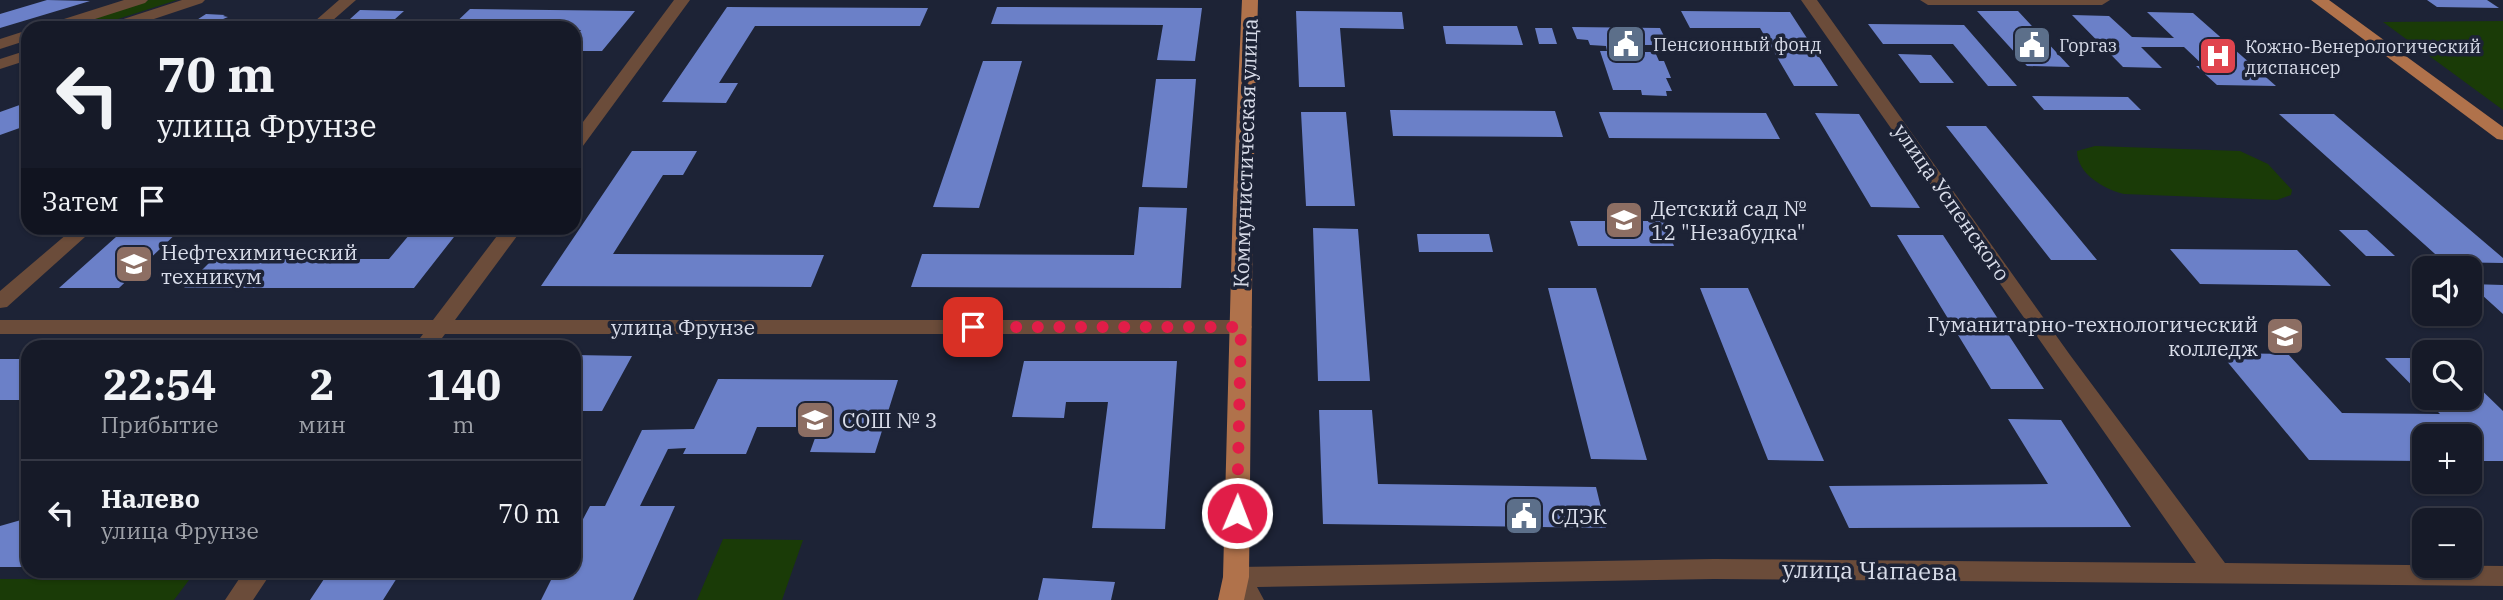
<!DOCTYPE html>
<html lang="ru">
<head>
<meta charset="utf-8">
<style>
	:root { --surface:#161a28; --page:#232734; --text:#f1f3f6; --muted:#9ea1a8; --line:#353845 }
	body { margin:0; font-family:"IBM Plex Serif",serif; background:var(--page); color:var(--text); height:100vh; display:flex; flex-direction:column; font-size:26px; white-space:nowrap }
	* { box-sizing:border-box; margin:0 }
	p { font-size:23px; color:var(--muted) }
	.icon { flex:none; width:38px; height:38px; fill:none; stroke:currentColor; stroke-width:2; stroke-linecap:round; stroke-linejoin:round }
	.map { position:relative; flex:1; overflow:hidden }
	.panel { position:absolute; left:21px; top:340px; width:560px; height:238px; display:flex; flex-direction:column; background:var(--surface); border-radius:21px; box-shadow:0 2px 5px #0004,0 0 0 2px var(--line) }
	.panel>* { flex:none }
	.guide { position:absolute; left:21px; top:21px; width:560px; height:214px; border-radius:21px; box-shadow:0 2px 5px #0004,0 0 0 2px var(--line); background:#161a28; color:var(--text); overflow:hidden }
	.buttons { position:absolute; left:2412px; top:256px; display:grid; gap:14px }
	.buttons a { display:grid; place-items:center; width:70px; height:70px; border-radius:14px; background:var(--surface); box-shadow:0 2px 5px #0004,0 0 0 2px var(--line); font-size:35px }
	.pin { position:absolute; display:grid; place-items:center; width:60px; height:60px; color:#fff; margin:-30px; border-radius:14px; box-shadow:0 4px 10px #0006 }
	.me { position:absolute; width:77px; margin:-38px; rotate:1deg; stroke-linejoin:round; filter:drop-shadow(0 0 5px #0008) }
	.turn { display:flex; align-items:center; gap:24px; height:147px; padding:0 21px; font-size:32px }
	.turn .icon { width:91px; height:91px; stroke-width:2.5 }
	.turn b { display:block; font-size:49px; line-height:60px }
	.then { display:flex; align-items:center; height:66px; padding:0 21px; background:#0003; gap:14px; font-size:26px }
	.eta { display:flex; justify-content:space-evenly; align-items:center; height:119px; text-align:center }
	.eta b { font-size:42px; font-weight:700; line-height:49px }
	ul { padding:0; list-style:none }
	li { display:flex; align-items:center; gap:21px; height:105px; padding:0 21px; border-top:2px solid var(--line) }
	li div { flex:1 }
	li b { display:block; font-size:26px }
	li em { font-style:normal }
	.map>svg:first-child { display:block }
</style>
</head>
<body>
<div class="map">
<svg width="2503" height="600" viewBox="0 0 2503 600">
	<rect width="100%" height="100%" fill="#1d2336"/>
	<path fill="#1a3b07" d="M149,0H177L90,28H61Z
		M2503,21V110L2383,22Z
		M2095,146L2240,151L2268,164L2292,190L2291,195L2277,200L2124,194C2104,189 2077,174 2077,151Z
		M723,539L803,540L782,600H697Z
		M0,579L189,580L174,600H0Z"/>
	<path fill="#6b80c8" d="M47,0L90,1L0,28V14Z
		M2427,0H2487L2499,8L2437,7Z
		M727,7L928,8L920,26H755L719,83H738L726,103L662,102Z
		M997,7L1202,8L1195,61L1157,60L1163,25L991,24Z
		M470,9L635,11L602,51H574V39L581,30H574V28H450Z
		M360,10L404,11L385,28H340Z
		M1296,11L1402,12L1404,29L1340,28L1345,87H1299Z
		M1681,11L1790,12L1838,86H1794L1760,28H1690Z
		M1977,11H2018L2070,67L2027,66Z
		M2147,12L2193,13L2276,86L2217,85L2196,66H2204L2184,47H2141L2162,68L2123,67L2072,15L2109,16L2132,37L2174,38Z
		M206,14L225,15L223,16L228,17L211,24L192,23Z
		M1868,24L1964,25L2017,86H1988L1953,44H1883Z
		M1443,26H1517L1523,45L1446,44Z
		M1572,27L1660,28L1666,40H1656L1658,45H1642L1645,52H1655L1659,61H1664L1671,78H1666L1672,91H1666L1667,96L1642,95L1641,90H1613L1600,51H1607L1606,46L1590,45L1588,40L1577,39Z
		M1535,28H1552L1557,44H1539Z
		M1898,54L1931,55L1954,83H1920Z
		M983,61H1022L979,208L933,207Z
		M1156,79H1196L1187,188L1142,187Z
		M2032,96L2128,97L2141,110H2044Z
		M28,102V125L0,135V112Z
		M1390,110L1555,111L1563,137L1393,136Z
		M1301,112H1346L1355,206H1306Z
		M1599,112L1766,113L1780,139L1609,138Z
		M1815,113L1859,114L1920,208L1871,207Z
		M2279,114H2334L2503,258V263L2444,262Z
		M1946,126H1986L2097,260H2051Z
		M632,151H697L683,175H663L613,254L824,255L811,287L541,286Z
		M1139,207L1187,208L1181,288L911,287L922,254L1134,255Z
		M1570,221H1664L1674,246H1578Z
		M126,228H182L119,288H59Z
		M415,228H461L414,288H184L213,259H389Z
		M1313,228L1358,229L1370,381H1318Z
		M2339,230H2367L2395,256H2366Z
		M1417,234H1489L1493,252H1419Z
		M1897,235H1943L2044,389H1991Z
		M2170,249L2297,250L2331,286L2200,284Z
		M2470,284L2503,285V314Z
		M1548,288H1596L1647,460L1591,459Z
		M1700,288H1748L1824,461L1768,460Z
		M2220,353L2288,354L2342,413L2440,414L2385,358H2424V397H2469V378L2503,411V461H2469V436H2424V461L2309,460Z
		M574,355L632,356L602,411H574Z
		M0,359H28V400H0Z
		M1024,361H1177L1165,529L1092,528L1108,402H1066L1064,418L1012,417Z
		M718,379L898,380L875,453L810,452L819,427H757L746,454H683L686,448L668,449L640,506H675L633,600H541L556,570H574V536L590,506H605L642,430L694,429Z
		M1319,410H1372L1378,484L1596,487L1606,528L1323,524Z
		M2008,419L2061,420L2131,527L1849,528L1829,486L2048,484Z
		M28,518V567H0V526Z
		M330,570H402L383,600H310Z
		M1043,578L1115,582L1111,600H1038Z"/>
	<g fill="none" stroke-linecap="round" stroke-linejoin="round">
		<path fill="#6b4c3a" fill-rule="evenodd" d="M124,0H148L145,3L67,28H43L45,25Z
			M182,0H205L202,3L127,28H103L105,25Z
			M339,0H356L324,28H307Z
			M674,0H690L580,150L574,151V134Z
			M1801,0H1817L2070,355L2225,563L2503,566V586L1714,579L1257,587L1264,600H1237L1223,577L1227,570L1236,567L1714,559L2196,563Z
			M1920,0H2110L2102,5H1928Z
			M28,30V40L0,49V39Z
			M28,50V60L0,69V59Z
			M74,228H95L7,307L0,308V291Z
			M503,228H523L455,320H1241L1249,322L1252,327L1249,332L1241,334H445L436,346H414L423,334H0V320H433Z
			M245,570H273L253,600H225Z"/>
		<path fill="#b0724b" fill-rule="evenodd" d="M1242,0H1258L1253,199L1249,577L1244,600H1218L1223,577L1233,199Z
			M2311,0H2329L2503,127V140L2497,139Z"/>
	</g>
	<g fill="none" stroke-linecap="round" stroke-linejoin="round">
		<path stroke="#e11d48" stroke-width="12" stroke-dasharray="0 21.6" d="M973,327H1241L1237,513"/>
	</g>
	<defs>
		<symbol id="civic-square" viewBox="-11 -11 22 22"><rect x="-9" y="-9" width="18" height="18" rx="4" fill="#5c6f8a" stroke="#1d2336"/><path d="M-.6-6.5H3V-4.5H.6V-3L4-1V1h2V6H-6V1h2V-1L-.6-3ZM-1.2 2.5V6h2.4V2.5Z" fill="#fff"/></symbol>
		<symbol id="hospital-square" viewBox="-11 -11 22 22"><rect x="-9" y="-9" width="18" height="18" rx="4" fill="#e0444e" stroke="#1d2336"/><path d="M-5-5h3v3.5h4V-5h3V5h-3V1.5h-4V5h-3Z" fill="#fff"/></symbol>
		<symbol id="school-square" viewBox="-11 -11 22 22"><rect x="-9" y="-9" width="18" height="18" rx="4" fill="#8d6e63" stroke="#1d2336"/><path d="M0-5L7-2L0 1L-7-2ZM-4 1L0 2.5L4 1V4Q0 6-4 4Z" fill="#fff"/></symbol>
		<symbol id="university-square" viewBox="-11 -11 22 22"><rect x="-9" y="-9" width="18" height="18" rx="4" fill="#8d6e63" stroke="#1d2336"/><path d="M0-5L7-2L0 1L-7-2ZM-4 1L0 2.5L4 1V4Q0 6-4 4Z" fill="#fff"/></symbol>
	</defs>
	<g fill-rule="evenodd">
		<use href="#civic-square" x="1604" y="22" width="44" height="44"/>
		<use href="#civic-square" x="2010" y="23" width="44" height="44"/>
		<use href="#hospital-square" x="2196" y="34" width="44" height="44"/>
		<use href="#school-square" x="1602" y="198" width="44" height="44"/>
		<use href="#university-square" x="112" y="242" width="44" height="44"/>
		<use href="#university-square" x="2263" y="314" width="44" height="44"/>
		<use href="#school-square" x="793" y="398" width="44" height="44"/>
		<use href="#civic-square" x="1502" y="494" width="44" height="44"/>
	</g>
	<g text-anchor="middle" dominant-baseline="central" stroke-width="7" stroke-linejoin="round" paint-order="stroke">
		<g font-size="18" fill="#d8dce9" stroke="#1d2336" text-anchor="start">
			<text x="1653" y="44">Пенсионный фонд</text>
			<text x="2059" y="45">Горгаз</text>
			<text x="2245" y="46">Кожно-Венерологический<tspan x="2245" dy="21">диспансер</tspan></text>
		</g>
		<g font-size="21" fill="#d8dce9" stroke="#1d2336">
			<text transform="translate(1245 153) rotate(-88)">Коммунистическая улица</text>
			<text transform="translate(1952 202) rotate(55)">улица Успенского</text>
			<text x="683" y="327">улица Фрунзе</text>
		</g>
		<g font-size="21" fill="#d8dce9" stroke="#1d2336" text-anchor="start">
			<text x="1651" y="208">Детский сад №<tspan x="1651" dy="24">12 "Незабудка"</tspan></text>
			<text x="161" y="252">Нефтехимический<tspan x="161" dy="24">техникум</tspan></text>
			<text x="2258" y="324" text-anchor="end">Гуманитарно-технологический<tspan x="2258" dy="24">колледж</tspan></text>
			<text x="842" y="420">СОШ № 3</text>
			<text x="1551" y="516">СДЭК</text>
		</g>
		<g font-size="24" fill="#d8dce9" stroke="#1d2336">
			<text transform="translate(1870 570) rotate(1)">улица Чапаева</text>
		</g>
	</g>
</svg>
<div class="buttons">
<a><svg class="icon" aria-label="sound" viewBox="0 0 24 24"><path d="M4 9h4l5-4v14l-5-4H4zM17 9q2 3 0 6"/></svg></a>
<a><svg class="icon" aria-label="search" viewBox="0 0 24 24"><circle cx="10" cy="10" r="6"/><path d="M15 15l6 6"/></svg></a>
<a>+</a>
<a>−</a>
</div>
<div class="pin" style="left:973px;top:327px;background:#d93025"><svg class="icon" aria-label="arrive" viewBox="0 0 24 24"><path d="M6 21V4h12l-3 4 3 4H6"/></svg></div>
<svg class="me" style="left:1237px;top:513px" viewBox="-20 -20 40 40"><circle r="17" fill="#e11d48" stroke="#fff" stroke-width="3"/><path d="M0-11L8 9 0 5-8 9z" fill="#fff"/></svg>
<div class="guide">
<div class="turn"><svg class="icon" aria-label="left" viewBox="0 0 24 24"><path d="M17 20v-9H6M10 6l-5 5 5 5"/></svg><div><b>70 m</b>улица Фрунзе</div></div>
<div class="then">Затем<svg class="icon" aria-label="arrive" viewBox="0 0 24 24"><path d="M6 21V4h12l-3 4 3 4H6"/></svg></div>
</div>
<section class="panel">
<div class="eta">
<div><b>22:54</b><p>Прибытие</p></div>
<div><b>2</b><p>мин</p></div>
<div><b>140</b><p>m</p></div>
</div>
<ul>
<li><svg class="icon" aria-label="left" viewBox="0 0 24 24"><path d="M17 20v-9H6M10 6l-5 5 5 5"/></svg><div><b>Налево</b><p>улица Фрунзе</p></div><em>70 m</em></li>
</ul>
</section>
</div>
</body>
</html>
